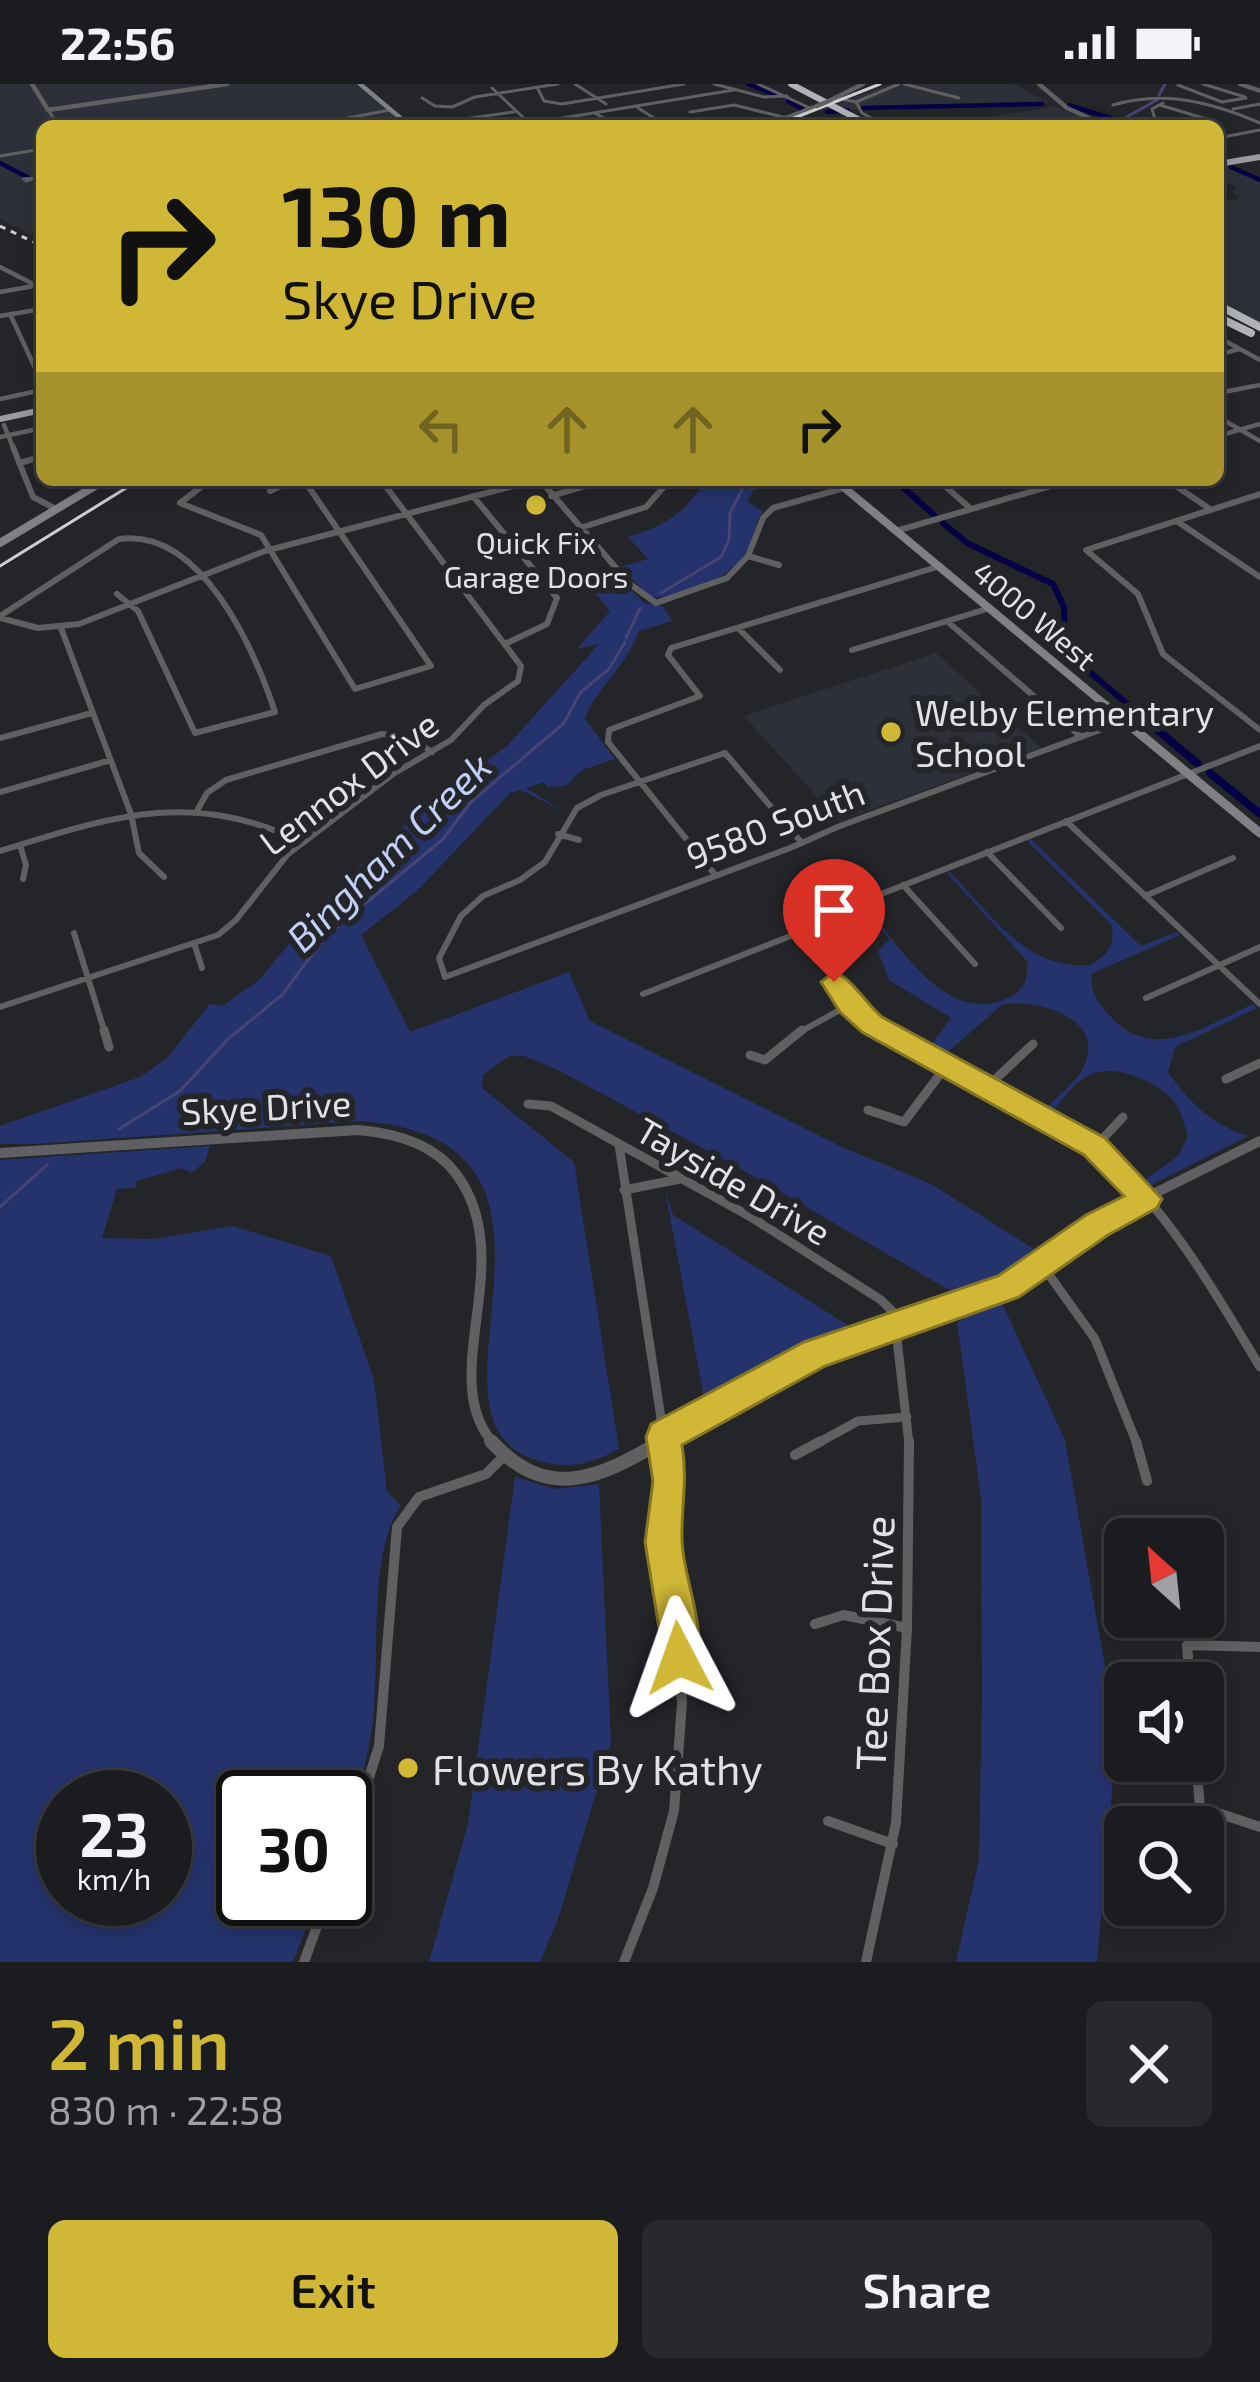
<!DOCTYPE html>
<html lang="en">
<head>
<meta charset="utf-8">
<style>
	:root { --surface:#1b1c1f; --page:#28292c; --text:#f1f3f6; --muted:#a0a1a4; --line:#393a3d; --accent:#d0b736 }
	body { margin:0; font-family:"Exo 2",sans-serif; background:var(--page); color:var(--text); height:100vh; display:flex; flex-direction:column; font-size:45px; white-space:nowrap }
	* { box-sizing:border-box; margin:0 }
	p { font-size:39px; color:var(--muted) }
	.icon { flex:none; width:66px; height:66px; fill:none; stroke:currentColor; stroke-width:2; stroke-linecap:round; stroke-linejoin:round }
	.map { position:relative; height:1878px; overflow:hidden }
	.drawer { display:flex; flex-direction:column; background:var(--surface); flex:1 }
	.drawer>* { flex:none }
	.top-card { position:absolute; left:36px; top:36px; width:1188px; height:366px; border-radius:18px; box-shadow:0 6px 18px #0003,0 0 0 3px var(--line); background:#d0b736; color:#111; overflow:hidden }
	.needle { width:78px; rotate:333deg }
	.fabs { position:absolute; left:1104px; top:1434px; display:grid; gap:24px }
	.fabs a { display:grid; place-items:center; width:120px; height:120px; border-radius:18px; background:var(--surface); box-shadow:0 6px 18px #0003,0 0 0 3px var(--line); font-size:60px }
	.speed { position:absolute; left:36px; top:1686px; display:flex; gap:24px; font-size:60px; font-weight:700; text-align:center }
	.speed>* { display:grid; place-content:center; width:156px; height:156px; border-radius:50%; background:var(--surface); box-shadow:0 6px 18px #0003,0 0 0 3px var(--line); line-height:1 }
	.speed small { font-size:30px; font-weight:400 }
	.speed .limit { border:6px solid #111; border-radius:18px; background:#fff; color:#111 }
	.pin { position:absolute; display:grid; place-items:center; width:102px; height:102px; color:#fff; margin:-123px -51px; border-radius:50% 50% 50% 0; rotate:-45deg; box-shadow:0 0 12px #0007 }
	.pin .icon { rotate:45deg }
	.me { position:absolute; width:132px; margin:-66px; rotate:356deg; stroke-linejoin:round; filter:drop-shadow(0 0 9px #0008) }
	.turn { display:flex; align-items:center; gap:42px; height:252px; padding:0 48px; font-size:54px }
	.turn .icon { width:156px; height:156px; stroke-width:2.5 }
	.turn b { display:block; font-size:84px; line-height:102px }
	.lanes { display:flex; align-items:center; height:114px; padding:0 48px; background:#0003; justify-content:center; gap:60px; direction:ltr }
	.lanes .off { opacity:.35 }
	.round { display:grid; place-items:center; flex:none; width:126px; height:126px; border-radius:18px; background:var(--page) }
	.head { display:flex; align-items:center; justify-content:space-between; height:204px; padding:0 48px }
	h1 { font-size:72px; font-weight:600; line-height:90px; color:var(--accent) }
	.primary-button { display:flex; gap:24px; margin-top:auto; padding:24px 48px }
	.primary-button a { flex:1; height:138px; border-radius:18px; background:var(--accent); color:#111; font-size:48px; font-weight:600; line-height:138px; text-align:center }
	.primary-button a+a { background:var(--page); color:var(--text) }
	.status { display:flex; justify-content:space-between; align-items:center; height:84px; padding:0 60px; background:var(--surface); direction:ltr }
	.status svg { height:33px; fill:currentColor }
	.map>svg:first-child { display:block }
</style>
</head>
<body>
<div class="status"><b>22:56</b><svg viewBox="0 0 49 12"><path d="M0 12V9h3v3zM5 12V6h3v6zM10 12V3h3v9zM15 12V0h3v12zM26 1h20v11H26zM47 4h2v5h-2z"/></svg></div>
<div class="map">
<svg width="1260" height="1878" viewBox="0 0 1260 1878">
	<rect width="100%" height="100%" fill="#242529"/>
	<path fill="#2d3038" d="M0,0H358L407,42H42V156L0,135Z
		M889,0H1013L1050,19L899,26H849L837,20Z
		M1055,22L1101,42H938Z
		M1228,82L1260,96V239L1218,217V116L1239,115L1233,108L1237,104L1218,94V83Z
		M936,569L1041,664L839,737L744,632Z"/>
	<path fill="#24336c" fill-rule="evenodd" d="M705,396H790L753,407L747,418L763,427C755,438 754,450 749,463C735,493 681,517 650,513L620,483L648,475L628,453C666,441 685,430 705,396Z
		M613,487L644,519L663,522L672,537L639,547C628,580 592,610 585,635L615,675L582,686L565,702L547,703L544,698L526,704L565,728L521,706L510,709L417,807L361,851L410,948L569,888L590,937L840,1062L933,1101L1040,1169L999,1195L956,1210L734,1081L558,986L524,972H509L483,991L482,1004L574,1078L619,1365C593,1379 569,1386 539,1377C398,1339 619,1057 361,1037L34,1060H0V1042L140,993L166,975L210,920L223,922L260,895L337,802L429,719L507,662L599,560L577,565L610,527L591,504Z
		M1031,755L1141,862L1177,848L1180,851L1091,890C1092,910 1096,917 1109,931C1153,981 1205,942 1253,920L1257,924L1175,963L1168,988C1190,1019 1211,1040 1248,1052L1151,1101L1142,1098L1178,1072L1188,1052C1184,1040 1181,1026 1173,1016C1156,997 1116,980 1092,990C1076,995 1061,1018 1050,1031L1043,1027C1055,1014 1076,999 1083,984C1108,934 1038,915 1003,920L942,973L927,966L951,934L889,896L878,867L890,855L861,824L865,821C898,860 945,941 1006,915C1023,908 1029,895 1027,877L947,789L950,788C990,829 1025,886 1089,881C1107,873 1117,860 1111,840L1027,757Z
		M210,1062L205,1078L191,1089L182,1084L137,1097L136,1104L117,1105L102,1154L154,1155L233,1142L331,1172L374,1296L387,1407L401,1422C369,1466 379,1568 374,1624C371,1664 360,1704 345,1742V1713H243V1815H317L293,1878H0V1076ZM165,1713V1815H63V1713Z
		M665,1106L673,1131L854,1245L795,1268L705,1318Z
		M1001,1217L1065,1356L1117,1650L1097,1878H956L979,1775L982,1614L981,1414L957,1238Z
		M515,1393L556,1405L599,1400L611,1659L559,1832L540,1878H429L468,1740Z"/>
	<g fill="none" stroke-linecap="round" stroke-linejoin="round">
		<path stroke="#474475" stroke-width="3" d="M1159,11L1165,0
			M1123,35L1157,16
			M1110,40L1116,38
			M661,509L721,473L729,456L730,429L743,404
			M626,554L640,524
			M119,1045L180,1007L229,954L282,911L325,853L443,755L471,718L564,639L580,609L609,585L625,558
			M0,1123L47,1081"/>
		<path stroke="#050045" stroke-width="4.5" d="M748,0L778,12
			M788,17L802,25
			M1069,21L1135,42
			M863,24L1042,20
			M827,28L848,26
			M0,79L29,94
			M1231,83L1260,96"/>
		<path stroke="#050045" stroke-width="6" d="M721,396L760,402L779,396
			M895,396L934,431
			M943,439L967,459L1053,500L1064,523L1065,567L1132,624"/>
		<path stroke="#050045" stroke-width="8" d="M1128,621L1198,680
			M1210,689L1260,730"/>
		<path stroke="#606062" stroke-width="3" d="M575,0L606,20
			M714,0L764,13L787,12
			M758,0L810,24
			M904,0L959,14
			M1203,0L1245,13
			M1178,1L1222,18L1246,14
			M537,3L544,17L562,20L684,0
			M492,4L528,38
			M422,14L435,22L452,23L475,13L558,0
			M837,14L856,18L862,29L886,42
			M856,18L899,0
			M1113,21C1165,6 1211,18 1260,39
			M1160,21L1213,37
			M638,24L667,42
			M1233,25L1260,20
			M48,26L59,42
			M690,28L734,21L787,34
			M596,30L621,42
			M258,38L263,42
			M1156,38L1152,25L1163,19
			M708,40L735,36L766,42
			M306,42L390,26
			M415,42L514,28
			M514,42L734,6
			M1196,42L1212,38
			M1218,54L1260,46
			M0,72L42,65
			M23,95L35,94L26,97"/>
		<path stroke="#606062" stroke-width="4.5" d="M0,183L35,201
			M0,208L34,202
			M10,230L42,299
			M0,232L42,225
			M1218,253L1260,276
			M1218,271L1239,265
			M1218,309L1260,301
			M0,315L42,306
			M1218,333L1260,357
			M4,341L14,366
			M1218,352L1260,340
			M0,353L42,344"/>
		<path stroke="#606062" stroke-width="6" d="M13,363L33,413L56,425
			M19,379L38,374
			M210,396L180,419L261,451L355,605L431,582L304,396
			M540,396L630,500L656,519L727,494L748,472L763,434L773,424L844,404
			M938,396L971,425
			M1167,396L1210,425
			M270,407L293,396
			M1260,410L1086,466L1138,510L1163,570L1260,646
			M473,412L557,514L547,540L505,560
			M551,412L605,396
			M1178,438L1260,493
			M580,444L646,423L670,396
			M896,447L1071,396
			M748,472L779,481
			M0,532L119,455C201,443 254,565 275,628L195,649L138,527L117,510
			M0,534L38,544L79,540L265,467L536,396
			M948,538L1081,653
			M61,544L131,730L139,769L164,793
			M738,544L780,586
			M852,566L990,524
			M0,654L92,629
			M0,708L111,676
			M198,725L207,709L226,696L382,650L409,653L432,668
			M1066,737L1260,920
			M558,750L579,756
			M802,759L725,669L601,711L577,724L545,778L520,796L483,812L461,832L439,874L445,893L790,764C807,757 823,749 840,742L1124,637
			M20,761L26,781L23,795
			M0,767C114,732 189,705 303,758
			M987,768L1061,844
			M716,792L608,658L609,646L700,612L668,571L671,564L940,482
			M903,801L975,880
			M1145,812L1233,774
			M839,835C822,895 833,913 884,949
			M800,848L828,865
			M74,849L105,949
			M195,862L202,884
			M643,910L839,833L876,812L1260,662
			M1146,914L1260,863
			M0,923L218,851L236,836L288,770L393,690L451,656L484,621L518,597L521,582L381,396
			M798,949L849,921"/>
		<path stroke="#606062" stroke-width="9" d="M104,946L109,963
			M880,946C950,987 1062,1026 1117,1082C1176,1140 1218,1213 1260,1283
			M750,971L765,976L802,946
			M1226,995L1260,979
			M987,1003L1033,960
			M528,1020L551,1022L751,1133L881,1216L894,1229L909,1360
			M868,1026L904,1038L947,981
			M619,1061L665,1360
			M1095,1063L1123,1033
			M624,1106L680,1095
			M1042,1181L1095,1255L1137,1360
			M816,1360L858,1337L907,1333"/>
		<path stroke="#606062" stroke-width="10" d="M1136,1357L1147,1397
			M795,1371L821,1357
			M815,1540L844,1531L907,1544
			M1190,1599L1187,1561L1260,1563
			M1196,1677L1200,1723L1260,1743
			M828,1737L893,1760
			M345,1769L379,1662L397,1443L419,1413L486,1390L503,1373
			M304,1878L327,1815
			M624,1878L653,1804L674,1727L682,1619L674,1506L664,1458L669,1383L665,1357
			M866,1878L896,1739L907,1544L909,1357"/>
		<path stroke="#606062" stroke-width="4.5" d="M32,0L48,26L227,0
			M1039,0L1067,24L1106,42
			M1240,0L1260,7
			M831,16L863,0
			M765,42L817,22"/>
		<path stroke="#606062" stroke-width="10" d="M0,1069L358,1046C395,1049 434,1059 457,1091C520,1178 434,1294 494,1360
			M657,1360L804,1275L1000,1207L1117,1128L1260,1057"/>
		<path stroke="#606062" stroke-width="14" d="M491,1357C547,1419 600,1394 662,1357"/>
		<path stroke="#808184" stroke-width="4.5" d="M360,0L410,42"/>
		<path stroke="#808184" stroke-width="8" d="M835,396L1109,624
			M0,459L105,396"/>
		<path stroke="#808184" stroke-width="9" d="M1105,621L1260,749"/>
		<path stroke="#999b9e" stroke-width="6" d="M1218,80L1260,73
			M0,335L42,326"/>
		<path stroke="#b0b2b6" stroke-width="6" d="M791,0L871,42"/>
		<path stroke="#b0b2b6" stroke-width="8" d="M1218,221L1260,243
			M1218,233L1251,249"/>
		<path stroke="#cdced1" stroke-width="3" d="M774,42L880,0
			M0,482L139,396"/>
		<path stroke="#cdced1" stroke-width="3" stroke-dasharray="6 6" stroke-linecap="butt" d="M0,142L42,162"/>
		<path stroke="#606062" stroke-width="4.5" d="M817,22L831,16"/>
	</g>
	<path fill="#d0b736" stroke="#877723" stroke-width="3" d="M834,888C851,893 867,921 882,933L1105,1054L1162,1115L1157,1124L1108,1151L1019,1213L825,1282L682,1361C688,1396 681,1422 682,1456C683,1498 710,1545 693,1587L679,1593L666,1587L645,1458L653,1397L646,1353L651,1340L804,1258L998,1192L1086,1131L1124,1112L1084,1071L862,948L840,928L821,898Z"/>
	<g fill="#d0b736" stroke="#242529" stroke-width="4.5">
		<circle cx="536" cy="421" r="12"/>
		<circle cx="891" cy="648" r="12"/>
		<circle cx="408" cy="1684" r="12"/>
	</g>
	<g text-anchor="middle" dominant-baseline="central" stroke-width="12" stroke-linejoin="round" paint-order="stroke">
		<g font-size="30" fill="#e1e2e4" stroke="#242529">
			<text x="536" y="458">Quick Fix<tspan x="536" dy="34">Garage Doors</tspan></text>
		</g>
		<g font-size="30" fill="#e1e2e4" stroke="#242529">
			<text transform="translate(1035 531) rotate(40)">4000 West</text>
		</g>
		<g font-size="36" fill="#e1e2e4" stroke="#242529" text-anchor="start">
			<text x="915" y="627">Welby Elementary<tspan x="915" dy="41">School</tspan></text>
		</g>
		<g font-size="36" fill="#e1e2e4" stroke="#242529">
			<text transform="translate(348 698) rotate(-37)">Lennox Drive</text>
			<text transform="translate(775 739) rotate(-21)">9580 South</text>
			<text transform="translate(266 1022) rotate(-3)">Skye Drive</text>
			<text transform="translate(734 1096) rotate(30)">Tayside Drive</text>
		</g>
		<g font-size="39" font-style="italic" fill="#c1d0f9" stroke="#242529">
			<text transform="translate(388 767) rotate(-44)">Bingham Creek</text>
		</g>
		<g font-size="42" fill="#e1e2e4" stroke="#242529">
			<text transform="translate(873 1559) rotate(-88)">Tee Box Drive</text>
		</g>
		<g font-size="42" fill="#e1e2e4" stroke="#242529" text-anchor="start">
			<text x="432" y="1684">Flowers By Kathy</text>
		</g>
	</g>
</svg>
<div class="fabs">
<a><svg class="needle" viewBox="-14 -14 28 28"><path d="M0-13l5 13h-10z" fill="#e53935"/><path d="M0 13l5-13h-10z" fill="#a0a1a4"/></svg></a>
<a><svg class="icon" aria-label="sound" viewBox="0 0 24 24"><path d="M4 9h4l5-4v14l-5-4H4zM17 9q2 3 0 6"/></svg></a>
<a><svg class="icon" aria-label="search" viewBox="0 0 24 24"><circle cx="10" cy="10" r="6"/><path d="M15 15l6 6"/></svg></a>
</div>
<div class="speed"><div>23<small>km/h</small></div><div class="limit">30</div></div>
<div class="pin" style="left:834px;top:898px;background:#d93025"><svg class="icon" aria-label="arrive" viewBox="0 0 24 24"><path d="M6 21V4h12l-3 4 3 4H6"/></svg></div>
<svg class="me" style="left:679px;top:1574px" viewBox="-20 -20 40 40"><path d="M0-17L14 15 0 8-14 15z" fill="#d0b736" stroke="#fff" stroke-width="4"/></svg>
<div class="top-card">
<div class="turn"><svg class="icon" aria-label="right" viewBox="0 0 24 24"><path d="M7 20v-9h11M14 6l5 5-5 5"/></svg><div><b>130 m</b>Skye Drive</div></div>
<div class="lanes"><svg class="icon off" aria-label="left" viewBox="0 0 24 24"><path d="M17 20v-9H6M10 6l-5 5 5 5"/></svg><svg class="icon off" aria-label="ahead" viewBox="0 0 24 24"><path d="M12 20V5M6 11l6-6 6 6"/></svg><svg class="icon off" aria-label="ahead" viewBox="0 0 24 24"><path d="M12 20V5M6 11l6-6 6 6"/></svg><svg class="icon" aria-label="right" viewBox="0 0 24 24"><path d="M7 20v-9h11M14 6l5 5-5 5"/></svg></div>
</div>
</div>
<section class="drawer">
<div class="head"><div><h1>2 min</h1><p>830 m · 22:58</p></div><a class="round"><svg class="icon" aria-label="close" viewBox="0 0 24 24"><path d="M6 6l12 12M18 6L6 18"/></svg></a></div>
<div class="primary-button"><a>Exit</a><a>Share</a></div>
</section>
</body>
</html>
